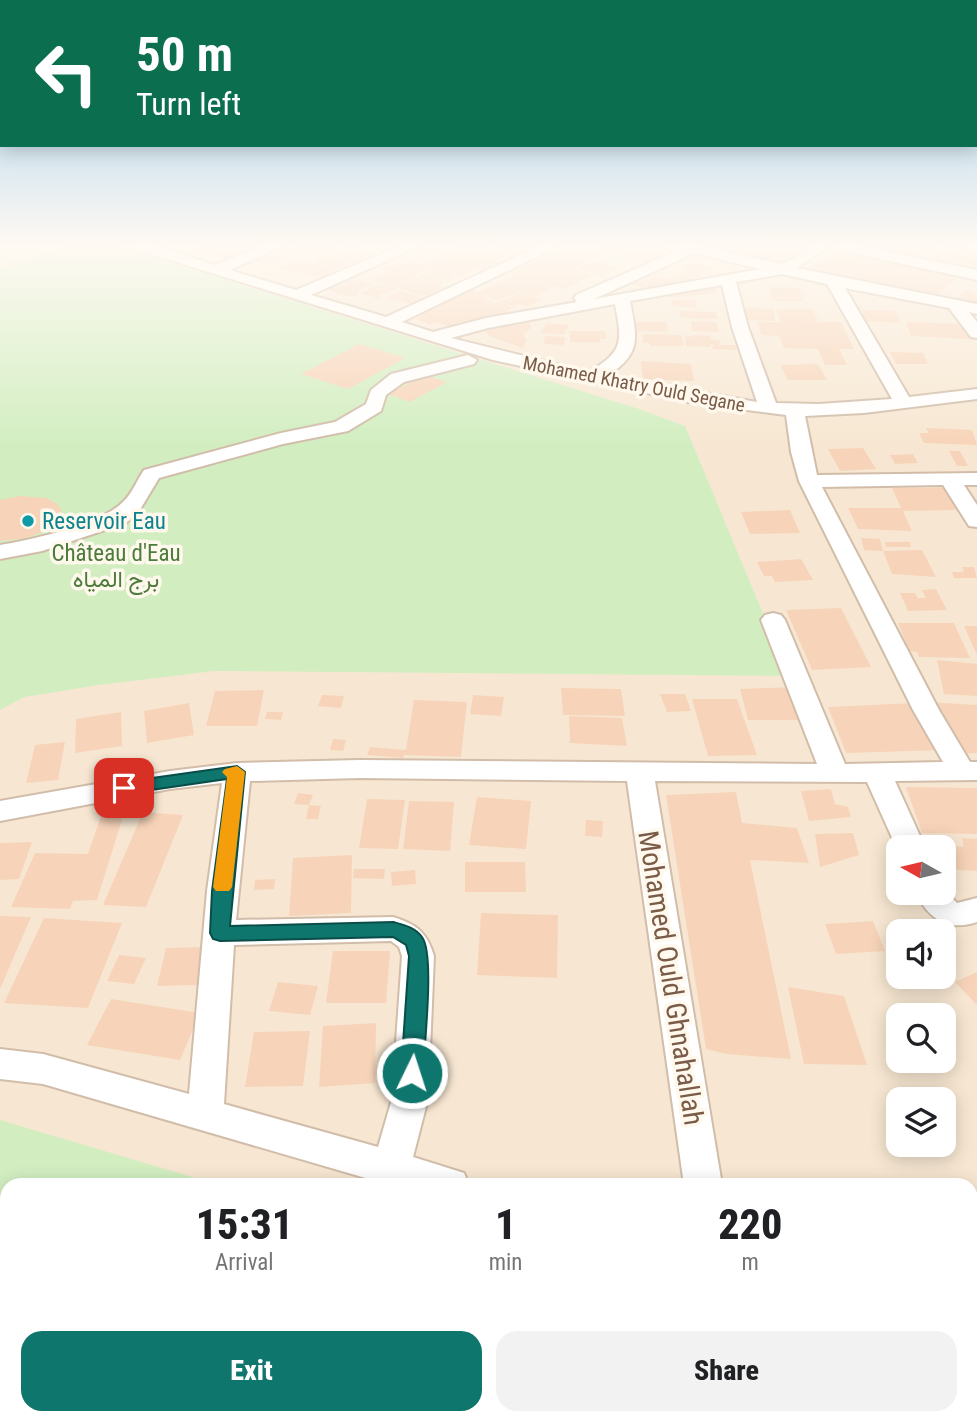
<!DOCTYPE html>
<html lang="en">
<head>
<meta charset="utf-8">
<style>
	:root { --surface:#fff; --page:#f2f2f2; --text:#202124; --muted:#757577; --accent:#0f766e }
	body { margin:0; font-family:"Roboto Condensed",Vazirmatn,sans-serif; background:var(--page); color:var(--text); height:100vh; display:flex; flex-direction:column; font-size:26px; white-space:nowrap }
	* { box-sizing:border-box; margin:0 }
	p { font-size:23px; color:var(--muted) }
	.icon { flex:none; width:38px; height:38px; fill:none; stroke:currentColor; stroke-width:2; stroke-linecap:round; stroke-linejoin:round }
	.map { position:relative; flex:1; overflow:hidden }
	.side { position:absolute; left:0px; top:1178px; width:978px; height:247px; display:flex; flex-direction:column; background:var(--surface); border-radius:21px 21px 0 0; box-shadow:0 4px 18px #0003 }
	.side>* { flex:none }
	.top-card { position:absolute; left:0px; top:0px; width:978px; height:147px; box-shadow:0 4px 18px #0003; background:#0b6e4f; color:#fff; overflow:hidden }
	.needle { width:46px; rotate:278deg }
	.controls { position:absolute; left:886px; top:835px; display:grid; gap:14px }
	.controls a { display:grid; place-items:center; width:70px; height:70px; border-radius:14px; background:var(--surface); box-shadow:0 4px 18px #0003; font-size:35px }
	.pin { position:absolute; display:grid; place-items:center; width:60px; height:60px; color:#fff; margin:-30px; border-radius:14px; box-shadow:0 4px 10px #0006 }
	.me { position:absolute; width:77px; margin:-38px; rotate:4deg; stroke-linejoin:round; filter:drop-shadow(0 0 5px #0008) }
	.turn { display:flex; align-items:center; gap:24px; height:147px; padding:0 21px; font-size:32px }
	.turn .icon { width:91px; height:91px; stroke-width:2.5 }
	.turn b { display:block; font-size:49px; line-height:60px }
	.eta { display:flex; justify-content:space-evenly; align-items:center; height:119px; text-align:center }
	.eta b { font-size:42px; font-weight:800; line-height:49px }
	.button { display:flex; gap:14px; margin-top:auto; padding:14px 21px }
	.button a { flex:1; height:80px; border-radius:21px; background:var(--accent); color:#fff; font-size:28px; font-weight:800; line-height:80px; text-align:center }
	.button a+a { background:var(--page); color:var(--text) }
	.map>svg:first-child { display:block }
</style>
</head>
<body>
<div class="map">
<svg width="977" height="1423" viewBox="0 0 977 1423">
	<rect width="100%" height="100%" fill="#fef5e4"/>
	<path fill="#f7e7d2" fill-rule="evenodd" d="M0,246H977V1423H0ZM898,847H943V892H898ZM898,931H943V976H898ZM898,1015H943V1060H898ZM898,1099H943V1144H898ZM7,1185H971V1418H7Z"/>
	<path fill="#d2eec1" d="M67,246H117L639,409L685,426L789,676L214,671L99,685L24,697L0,710V268Z
		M0,1120L219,1185H7V1418L971,1415L977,1417V1423H0Z"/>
	<path fill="#f7d4b9" d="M207,246L218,248L216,246H250L256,248L241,254L226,249L224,250L238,254L223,259L196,250Z
		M303,246H342L326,253L293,250Z
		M349,246L360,248L385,255L377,258L367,255L356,261L330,254Z
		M464,246H483L504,252L492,246H539L522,255L512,253L492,262H499L514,254L520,256L485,272L476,270L484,265L471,269L473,270L461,276L439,271L456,276L449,281L423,274L434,269L420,265Z
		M606,246H654L675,251L651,264L601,249Z
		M712,246H761L744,255Z
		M767,246H807L794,253L803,255L787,264L751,254Z
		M851,246H936L915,261Z
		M949,246L977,248V273L968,271L974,266L953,261L947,266L926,261Z
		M577,248L604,254L594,260L567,253Z
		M835,250L867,257L958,277L934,297L807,268Z
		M556,251L590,260L574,268H565L592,275L565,289L539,283L552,287L536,297L500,286L518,292L499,300L486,297L483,298L493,302L487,304L499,302L520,293L542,300L528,307L520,304L514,307L501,302L514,308L505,311L509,313L496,316L501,318L448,326L436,322L430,324L415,319L463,294L473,290L477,292L517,275L512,273Z
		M271,253L288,258L271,265L251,260Z
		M325,254L353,262L338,269L314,262Z
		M295,260L318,265L337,270L321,277L276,268Z
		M594,261L620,268L603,276L577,269Z
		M410,263L429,268L411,277L430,281L416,278L422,275L446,282L439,285L445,287L424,296L371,280L390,272L377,269L384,266L391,267Z
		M694,263L714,268L683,284L654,291L629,284L637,280L644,282L656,276L668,279L687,270L682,268Z
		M353,279L375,284L361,289L356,293L359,295L353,297L324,289L336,284L345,286L348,285L343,283Z
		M379,284L396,289L378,296L382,297L378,299L361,293Z
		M714,286L718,293L669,298V294Z
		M769,287L799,288L804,301H773Z
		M967,290L977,293V304L956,300Z
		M400,291L423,297L410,304L387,297Z
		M672,300H695L696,307L673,306Z
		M746,308L774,309L775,321L747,320Z
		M776,309H813L818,321L803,322H841L854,349H839L847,365H825L818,349L784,348L779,336L762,335L757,322H781Z
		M862,310L896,311L900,323L865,321Z
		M679,311L716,312L718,319L681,318Z
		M534,318L529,323L532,327L523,335L527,340L523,348L489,336L485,331L495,321Z
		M691,321L717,322L719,332L692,331Z
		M633,322H666L668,332L634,331Z
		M906,322L963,324L970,339L911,336Z
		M546,323L569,325L564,335L541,333Z
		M570,331H605L606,339H600V342H570Z
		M643,334L681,335L684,346H650L649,343H643Z
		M694,335L711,336L709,339L720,341L719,345H735L736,350L712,349L713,344H711L710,347L686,346L685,337Z
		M545,336L565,337L564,345L544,344Z
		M359,344L405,358L348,389L301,374Z
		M890,352L923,353L928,364H896Z
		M641,361L691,364L694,381L643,379Z
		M818,364L827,380H788L780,365Z
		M425,375L447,382L410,402L388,394Z
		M926,428L972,430L977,445L924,443L919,433H929Z
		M863,448L876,469L840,471L828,449Z
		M949,451H960L968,466H957Z
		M913,454L918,463L895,464L890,455Z
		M892,488H947L956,510L903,511L912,531L858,529L848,508H901Z
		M20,496L46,498L56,503L61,509L60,517L42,532L27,538L0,541V500Z
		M790,510L800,533L750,534L741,512Z
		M861,538L880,539L883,551L864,550Z
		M885,542H910L911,547H886Z
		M922,550L936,577L892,574L883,551Z
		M801,559L813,580L775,582L772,576H764L757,562Z
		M962,567H974L977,578H954L952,572H964Z
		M936,589L947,610L908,611L900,593H915L918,598H926L922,590Z
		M841,608L871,667L812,670L786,610Z
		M898,623H954L970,658L919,657L917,652L909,651Z
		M964,626H977V655Z
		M937,660L977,664V696L944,694Z
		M792,687L805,720H748L740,689Z
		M561,688L621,689L625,716L563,715Z
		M264,690L257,726H206L215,691Z
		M660,694H685L691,711L667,712Z
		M322,695L344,696L341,708L318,706Z
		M473,695L504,697L501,716L470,714Z
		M692,699H737L757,755L708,756Z
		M414,700L467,702L461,757L404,755L403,758L367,755L370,747L406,750Z
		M928,702L977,705V753L959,754Z
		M189,703L194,735L147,743L144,711Z
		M915,703L944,750L846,753L828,707Z
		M121,712L122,746L75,753L76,719Z
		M267,712H283L281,720L265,719Z
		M569,716L622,718L627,746L570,743Z
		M333,739L346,740L343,751L330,750Z
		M65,742L58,780L26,783L35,745Z
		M906,787L977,788V834L922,833Z
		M831,789L835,804L848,807L851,817L809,821L801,791Z
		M736,792L742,823L797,828L809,863L750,860L791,1059L726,1054L706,1049L666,795Z
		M298,793L313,795L309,805L321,806L318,819H306L309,805L294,804Z
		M477,797L531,801L526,849L469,845Z
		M367,799L405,800L398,849L359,848Z
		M409,801L454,802L450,851L403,849Z
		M143,812L183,815L146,907L103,905Z
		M102,813H124L97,900L73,901L70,909L11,907L35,853L88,854Z
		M586,820L603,821L602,837L585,836Z
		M853,833L859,855L820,867L815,834Z
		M962,838L977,839V871L946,869L943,845L964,847Z
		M32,842L19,879L0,880V843Z
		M352,855L351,913L289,916L293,858Z
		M465,862H525L526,892H465Z
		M354,869H385L384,879L353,878Z
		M415,870L416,884L392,886L391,872Z
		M275,879L274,889L254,890L255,880Z
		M481,913L558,915L557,978L477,975Z
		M0,916L31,917L0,989Z
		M44,918L122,923L88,1008L4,1003Z
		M873,921L885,951L836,954L825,924Z
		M207,947L199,985L157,986L166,948Z
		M333,951H390L386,1003H326Z
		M119,955L146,958L134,984L107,981Z
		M977,972V1005L955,982Z
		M278,982L318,986L310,1015L269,1011Z
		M788,987L844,996L867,1065L804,1064Z
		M111,999L200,1013L180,1060L87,1045Z
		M376,1023L375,1083L319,1087L323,1026Z
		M310,1031L303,1086L245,1087L254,1032Z"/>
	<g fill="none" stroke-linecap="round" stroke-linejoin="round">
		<defs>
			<path id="minor" d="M132,246H154L215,265L263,246H283L230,270L296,290L400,246H420L311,295L386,317L540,246H559L402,322L433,332L486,318L577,302L574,298L576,295L679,250L675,246H701L781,264L795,259L812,246H829L797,268L977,304V314L969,312L977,322V338L971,337L949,308L845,288L909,397L977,389V399L864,413L805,416L817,475L977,473V485H964L977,505V527L969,526L943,485L822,487L939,710L970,762H977V780L895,781L925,847H898V851L867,782L655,781L722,1185H684L627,781L360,778L250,781L236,920L393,917C416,924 427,932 434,956L428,1099L413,1157L464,1173L469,1185H368L369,1179L43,1084L0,1079V1049L43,1054L189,1094L207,891L222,783L170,789L0,821V801L170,771L237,763L360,760L817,764L761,620L765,615L773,613L781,615L785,620L845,764L943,762L913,710L799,481L791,452L786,415L693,403L493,360L134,249ZM695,253L760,269L594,299ZM782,274L827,284L892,399L819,404L776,403L748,327L736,282ZM722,285L732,327L757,402L607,376C642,354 637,338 630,301ZM615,304C622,342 624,351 589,372L451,338L488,328ZM391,941L399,947L402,956L392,1099L378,1147L224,1104L234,945Z
				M832,246H860L977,270V280L839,250Z
				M964,246H977V252Z
				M468,355L477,360L474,364L404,382L386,395L381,411L348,431L283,444L159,478L141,508L126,523L42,551L0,559V545C31,540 102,524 123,502C132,494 137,480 144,470L281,433L335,422L366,404L371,390L391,374Z
				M943,888L957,903L977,898V922C947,932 929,919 915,892H943Z
				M971,1317L977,1319V1361L971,1359Z
				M262,1418H306L305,1423H261Z"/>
		</defs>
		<use href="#minor" stroke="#d1bda9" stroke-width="4"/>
		<use href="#minor" fill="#fff" fill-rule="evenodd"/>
	</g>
	<linearGradient id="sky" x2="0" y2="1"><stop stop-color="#94c6e9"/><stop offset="0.55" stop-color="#fffaf3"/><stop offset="1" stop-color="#fffaf3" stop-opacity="0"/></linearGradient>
	<rect width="977" height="445" fill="url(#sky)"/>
	<path fill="#0f766e" stroke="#0a4d48" stroke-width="2" d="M237,766L245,772L230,926L393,922C404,925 415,927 422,937C435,954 424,1047 423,1073L420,1080L412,1082L405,1080L401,1073L409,956L406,945L393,937L220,941L213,939L210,933L212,891L227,779L124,794L115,788L124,782Z"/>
	<path fill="#f59e0b" d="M237,766L245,772L232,887L229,891H216L213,887L227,777L222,772L225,769Z"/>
	<circle fill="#0f9aa8" stroke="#fff8ed" stroke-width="2.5" cx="28" cy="521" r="7"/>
	<g text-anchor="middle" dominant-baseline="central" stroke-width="7" stroke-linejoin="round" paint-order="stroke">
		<g font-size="19" fill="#7a5b47" stroke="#fff8ed">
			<text transform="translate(634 384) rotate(11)">Mohamed Khatry Ould Segane</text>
		</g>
		<g font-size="23" fill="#0d838f" stroke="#fff8ed" text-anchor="start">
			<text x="42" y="521">Reservoir Eau</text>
		</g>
		<g font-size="23" fill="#4c7b3b" stroke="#fff8ed">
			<text x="116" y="553">Château d'Eau<tspan x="116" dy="26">برج المياه</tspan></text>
		</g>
		<g font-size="28" fill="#7a5b47" stroke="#fff8ed">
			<text transform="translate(671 978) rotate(81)">Mohamed Ould Ghnahallah</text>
		</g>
	</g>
</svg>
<div class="controls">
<a><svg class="needle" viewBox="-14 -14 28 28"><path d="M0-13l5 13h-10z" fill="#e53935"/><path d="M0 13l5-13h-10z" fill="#757577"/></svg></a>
<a><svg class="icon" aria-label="sound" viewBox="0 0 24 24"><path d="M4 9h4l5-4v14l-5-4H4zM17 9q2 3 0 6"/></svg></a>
<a><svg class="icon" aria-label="search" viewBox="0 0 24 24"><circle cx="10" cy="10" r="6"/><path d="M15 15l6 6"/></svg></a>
<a><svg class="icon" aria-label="layers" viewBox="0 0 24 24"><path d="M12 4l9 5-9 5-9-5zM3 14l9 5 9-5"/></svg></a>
</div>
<div class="pin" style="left:124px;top:788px;background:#d93025"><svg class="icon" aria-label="arrive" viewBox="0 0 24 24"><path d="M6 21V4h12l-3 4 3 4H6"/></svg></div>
<svg class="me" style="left:412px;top:1073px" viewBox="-20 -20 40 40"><circle r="17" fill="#0f766e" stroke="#fff" stroke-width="3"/><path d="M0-11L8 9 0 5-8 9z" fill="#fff"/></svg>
<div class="top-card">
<div class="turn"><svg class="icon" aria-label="left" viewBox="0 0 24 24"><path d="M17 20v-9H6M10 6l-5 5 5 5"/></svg><div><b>50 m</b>Turn left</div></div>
</div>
<section class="side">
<div class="eta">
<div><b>15:31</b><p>Arrival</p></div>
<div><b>1</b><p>min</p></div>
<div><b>220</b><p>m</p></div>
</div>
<div class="button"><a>Exit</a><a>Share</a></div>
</section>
</div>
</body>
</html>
